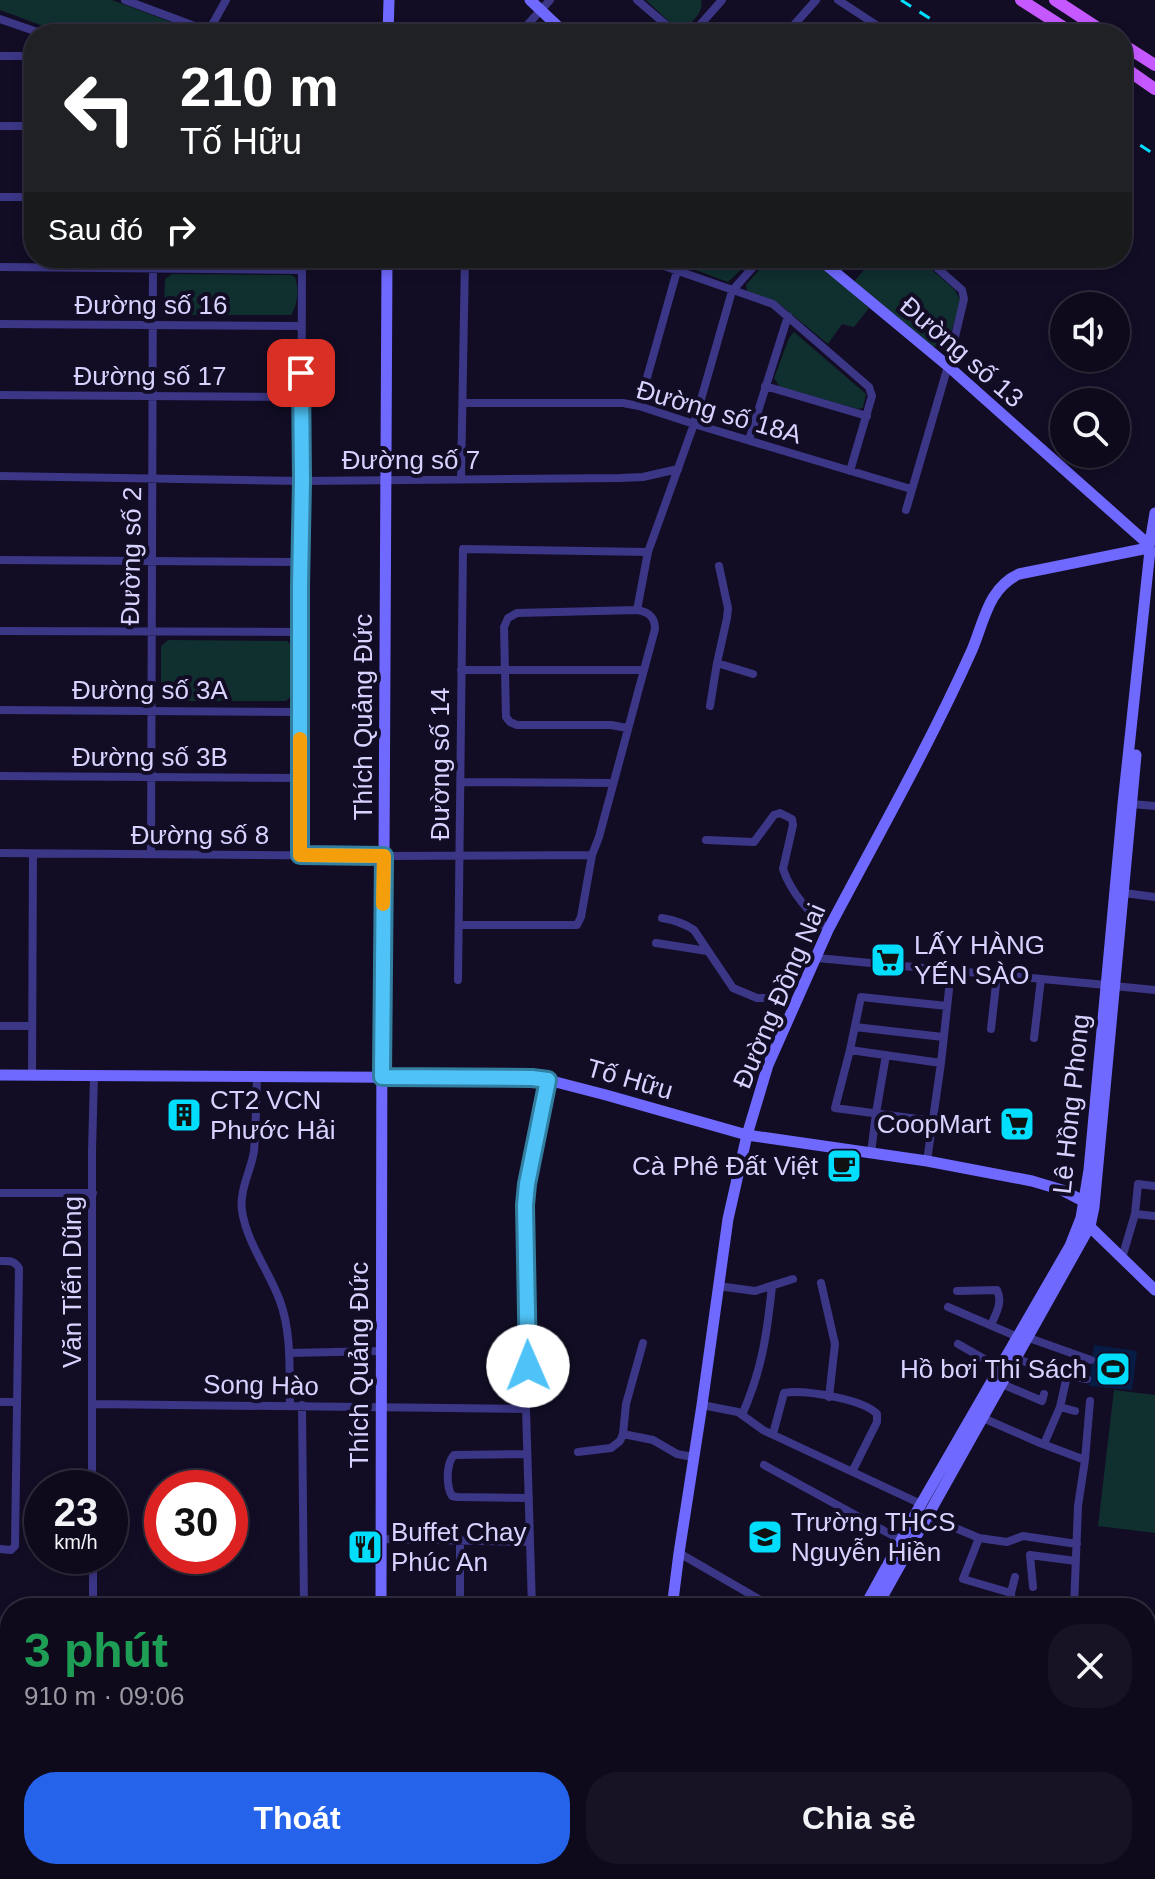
<!DOCTYPE html>
<html lang="vi">
<head>
<meta charset="utf-8">
<style>
	:root { --surface:#0e0a1c; --page:#171325; --text:#f1f3f6; --muted:#9b9aa3; --line:#2e2b3b; --accent:#2563eb }
	body { margin:0; font-family:Helvetica,sans-serif; background:var(--page); color:var(--text); height:100vh; display:flex; flex-direction:column; font-size:30px; white-space:nowrap }
	* { box-sizing:border-box; margin:0 }
	p { font-size:26px; color:var(--muted) }
	.icon { flex:none; width:44px; height:44px; fill:none; stroke:currentColor; stroke-width:2; stroke-linecap:round; stroke-linejoin:round }
	.map { position:relative; flex:1; overflow:hidden }
	.panel { position:absolute; left:0px; top:1598px; width:1156px; height:282px; display:flex; flex-direction:column; background:var(--surface); border-radius:32px 32px 0 0; box-shadow:0 4px 12px #0003,0 0 0 2px var(--line) }
	.panel>* { flex:none }
	.top-card { position:absolute; left:24px; top:24px; width:1108px; height:244px; border-radius:32px; box-shadow:0 4px 12px #0003,0 0 0 2px var(--line); background:#202124; color:#fff; overflow:hidden }
	.fabs { position:absolute; left:1050px; top:292px; display:grid; gap:16px }
	.fabs a { display:grid; place-items:center; width:80px; height:80px; border-radius:50%; background:var(--surface); box-shadow:0 4px 12px #0003,0 0 0 2px var(--line); font-size:40px }
	.speed { position:absolute; left:24px; top:1470px; display:flex; gap:16px; font-size:40px; font-weight:700; text-align:center }
	.speed>* { display:grid; place-content:center; width:104px; height:104px; border-radius:50%; background:var(--surface); box-shadow:0 4px 12px #0003,0 0 0 2px var(--line); line-height:1 }
	.speed small { font-size:20px; font-weight:400 }
	.speed .limit { border:12px solid #d22; background:#fff; color:#111 }
	.pin { position:absolute; display:grid; place-items:center; width:68px; height:68px; color:#fff; margin:-34px; border-radius:16px; box-shadow:0 4px 12px #0006 }
	.me { position:absolute; width:88px; margin:-44px; rotate:359deg; stroke-linejoin:round; filter:drop-shadow(0 0 6px #0008) }
	.turn { display:flex; align-items:center; gap:28px; height:168px; padding:0 24px; font-size:36px }
	.turn .icon { width:104px; height:104px; stroke-width:2.5 }
	.turn b { display:block; font-size:56px; line-height:68px }
	.then { display:flex; align-items:center; height:76px; padding:0 24px; background:#0003; gap:16px; font-size:30px }
	.round { display:grid; place-items:center; flex:none; width:84px; height:84px; border-radius:32px; background:var(--page) }
	.headline { display:flex; align-items:center; justify-content:space-between; height:136px; padding:0 24px }
	h1 { font-size:48px; font-weight:700; line-height:60px; color:#1e9e55 }
	.cta { display:flex; gap:16px; margin-top:auto; padding:16px 24px }
	.cta a { flex:1; height:92px; border-radius:32px; background:var(--accent); color:#fff; font-size:32px; font-weight:700; line-height:92px; text-align:center }
	.cta a+a { background:var(--page); color:var(--text) }
	.map>svg:first-child { display:block }
</style>
</head>
<body>
<div class="map">
<svg width="1155" height="1879" viewBox="0 0 1155 1879">
	<rect width="100%" height="100%" fill="#120d25"/>
	<path fill="#102f2f" d="M0,0H112L195,31L196,34H65L0,10Z
		M646,0H701C704,12 693,20 686,29H677Z
		M663,258H753L728,282Z
		M769,258H812L869,308L854,327L842,324L828,344L778,303L747,291L746,285Z
		M874,258H918L954,289L961,301L946,348L929,346L852,284Z
		M172,274L291,275L295,277C299,289 298,305 291,315H172L164,307L165,279Z
		M794,332L866,394L863,408L858,409L780,387L774,378L789,338Z
		M168,640L287,641L292,646V695L286,701H166L161,696V646Z
		M1114,1390L1155,1395V1533L1098,1526Z
		M171,1870H286L285,1879H211Z"/>
	<path fill="#071c44" d="M1094,1345L1137,1351L1132,1390L1089,1386Z"/>
	<g fill="none" stroke-linecap="round" stroke-linejoin="round">
		<path stroke="#3b3686" stroke-width="8" d="M125,0L216,34
			M637,0L677,34
			M838,0L890,34
			M0,19L43,34
			M207,34L226,0
			M519,34L550,0
			M692,34L722,0
			M786,34L816,0
			M0,56H34
			M0,126H34
			M0,197H34
			M641,258L773,304L869,387L872,396L850,471
			M0,267L302,270
			M0,324L301,326
			M765,386L867,416
			M0,395L301,397
			M463,403H623L639,406L694,424L911,489
			M639,406L677,271
			M749,440L788,316
			M0,476L302,481L620,478L643,477L678,469
			M461,479L465,258
			M906,510L948,366L964,299L962,290L926,258
			M0,560L300,562
			M637,610L648,552L694,424L732,291L761,258
			M0,631L300,632
			M717,663L753,674
			M461,670H644
			M710,706L717,663L727,618L728,608L719,566
			M0,710L301,712
			M0,776L300,778
			M461,782L613,783
			M1131,804L1155,806
			M706,840L754,842L774,815L780,813L792,819L793,825L783,869C791,893 810,913 828,930
			M0,853L384,856L592,855
			M151,854L153,258
			M300,855L302,258
			M1124,893L1155,897
			M662,918C674,920 684,923 694,930L733,988L757,998H782L795,1002
			M459,925H577L581,917L592,855L599,837L655,629C655,617 649,612 637,610L517,613L508,618L504,627L506,717L510,722L517,725H611L627,728
			M656,943L707,951
			M817,958L1106,985
			M458,980L463,549L648,552
			M1114,986L1155,990
			M0,1026H32
			M855,1027L943,1037
			M991,1029L997,975
			M1034,1038L1041,979
			M850,1050L941,1063
			M32,1075L33,854
			M257,1077C256,1102 256,1127 254,1151C251,1171 239,1190 242,1211C247,1243 269,1271 280,1301C292,1334 289,1371 290,1405
			M933,1121L835,1108L850,1050L861,997L947,1006
			M871,1153L876,1113L886,1055
			M927,1161L941,1063L951,971
			M0,1193H93
			M1135,1214L1155,1216
			M1122,1258L1135,1214L1138,1184L1155,1186
			M0,1261C9,1261 14,1260 19,1268L15,1546L11,1550L0,1549
			M821,1283L835,1344L829,1397
			M718,1286L755,1291L793,1279
			M957,1291L997,1290C1003,1303 996,1313 991,1325
			M948,1307L1018,1337
			M1029,1338L1091,1360
			M958,1344L1000,1368
			M289,1353L381,1351
			M1017,1359L1067,1376L1087,1379
			M1002,1384L1042,1401L1044,1394
			M0,1402H17
			M92,1404L526,1409
			M302,1405L304,1608
			M702,1405L738,1412L763,1430L921,1504
			M1060,1407L1075,1411
			M742,1415C762,1370 767,1334 772,1286
			M983,1418L1040,1443L1085,1460L1078,1506L1074,1608
			M623,1434L653,1440L677,1454L693,1457
			M773,1434L784,1393C803,1389 863,1399 877,1414V1422L853,1470
			M1044,1444L1060,1407L1067,1376
			M578,1452L611,1448L620,1441L623,1434L626,1404L643,1343
			M527,1454L454,1455C446,1464 446,1486 452,1496L457,1497L529,1498
			M1085,1460L1090,1401
			M764,1465L901,1540
			M92,1488V1151L94,1076
			M927,1516L979,1538L1007,1542L1023,1536L1077,1544
			M979,1538L963,1579L1011,1593
			M381,1539L530,1542
			M460,1541V1608
			M679,1553L774,1608
			M93,1556V1608
			M1033,1587L1030,1555L1076,1561
			M532,1608L526,1409L528,1366L524,1225L527,1184L548,1080
			M1012,1608L1011,1593L1015,1577
			M0,1627H10
			M1146,1669L1151,1632
			M0,1704H10
			M1146,1732H1155
			M8,1844L10,1760
			M149,1870L197,1879
			M290,1879L291,1870
			M458,1879V1870
			M533,1879V1870
			M876,1879V1870
			M966,1879V1870
			M1059,1879L1060,1870"/>
		<path stroke="#7069ff" stroke-width="11" d="M530,0L566,34
			M388,34L389,0
			M818,258L948,366L1148,544
			M1150,543L1155,513
			M0,1075L532,1078L548,1080L606,1095L747,1135L927,1161L1032,1181L1062,1190L1087,1203
			M1087,1224L1155,1290
			M381,1608L382,983L384,856L387,258
			M672,1608L679,1553L702,1405L728,1219L747,1135L768,1065L828,930C877,837 929,746 972,650C984,622 988,588 1019,574L1148,548
			M864,1608L921,1504L1070,1246L1081,1218L1089,1170L1123,804L1150,550L1148,545
			M876,1608L1090,1226L1094,1207L1136,755
			M1146,1862L1155,1863
			M371,1879L372,1870
			M640,1879L641,1870
			M716,1879L721,1870
			M727,1879L732,1870"/>
		<path stroke="#c559ff" stroke-width="12" d="M1021,0L1074,34
			M1055,0L1107,34
			M1122,44L1155,65
			M1122,66L1155,89"/>
		<path stroke="#00ddfd" stroke-width="3" stroke-dasharray="12 10" stroke-linecap="butt" d="M901,0L954,34
			M1122,133L1155,155"/>
	</g>
	<g fill="none" stroke-linecap="round" stroke-linejoin="round">
		<defs>
			<path id="route" d="M301,373L302,481L300,586V855L384,856L382,1077L532,1078L548,1080L527,1184L525,1205L528,1366"/>
		</defs>
		<use href="#route" stroke="#337fa1" stroke-width="20"/>
		<use href="#route" stroke="#4fc3f7" stroke-width="14"/>
		<path stroke="#f59e0b" stroke-width="14" d="M300,739V855L384,856L383,904"/>
	</g>
	<defs>
		<symbol id="supermarket-square" viewBox="-11 -11 22 22"><rect x="-9" y="-9" width="18" height="18" rx="4" fill="#00ddfd" stroke="#120d25"/><path d="M-6-5.5h2.5l.6 2H6L4.5 2H-2.5L-4.4-4H-6ZM-1.5 3.2a1.3 1.3 0 1 0 .1 0ZM3 3.2a1.3 1.3 0 1 0 .1 0Z" fill="#111"/></symbol>
		<symbol id="building-square" viewBox="-11 -11 22 22"><rect x="-9" y="-9" width="18" height="18" rx="4" fill="#00ddfd" stroke="#120d25"/><path d="M-4-6H4V6H1V3H-1V6H-4ZM-2.5-4.3h1.7v1.8h-1.7ZM.8-4.3h1.7v1.8H.8ZM-2.5-1h1.7V.8h-1.7ZM.8-1h1.7V.8H.8Z" fill="#111"/></symbol>
		<symbol id="cafe-square" viewBox="-11 -11 22 22"><rect x="-9" y="-9" width="18" height="18" rx="4" fill="#00ddfd" stroke="#120d25"/><path d="M-5.5-4.5H6V0H3Q3 3.5 0 3.5H-2.5Q-5.5 3.5-5.5 0ZM3-3.2v2h1.7v-2ZM-6 4.5H4V6H-6Z" fill="#111"/></symbol>
		<symbol id="stadium-square" viewBox="-11 -11 22 22"><rect x="-9" y="-9" width="18" height="18" rx="4" fill="#00ddfd" stroke="#120d25"/><path d="M0-5a6.5 5 0 1 0 0 10a6.5 5 0 1 0 0-10ZM-3.5-1.8h7v3.6h-7Z" fill="#111"/></symbol>
		<symbol id="school-square" viewBox="-11 -11 22 22"><rect x="-9" y="-9" width="18" height="18" rx="4" fill="#00ddfd" stroke="#120d25"/><path d="M0-5L7-2L0 1L-7-2ZM-4 1L0 2.5L4 1V4Q0 6-4 4Z" fill="#111"/></symbol>
		<symbol id="restaurant-square" viewBox="-11 -11 22 22"><rect x="-9" y="-9" width="18" height="18" rx="4" fill="#00ddfd" stroke="#120d25"/><path d="M-5-6h1v4h1v-4h1v4h1v-4h1v5L-1.5 .5V6h-2V.5L-5-1ZM5-6V6H3V1.5H1.5Q1.5-4 5-6Z" fill="#111"/></symbol>
	</defs>
	<g fill-rule="evenodd">
		<use href="#supermarket-square" x="868" y="940" width="40" height="40"/>
		<use href="#building-square" x="164" y="1095" width="40" height="40"/>
		<use href="#supermarket-square" x="997" y="1104" width="40" height="40"/>
		<use href="#cafe-square" x="824" y="1146" width="40" height="40"/>
		<use href="#stadium-square" x="1093" y="1349" width="40" height="40"/>
		<use href="#school-square" x="745" y="1517" width="40" height="40"/>
		<use href="#restaurant-square" x="345" y="1527" width="40" height="40"/>
	</g>
	<g text-anchor="middle" dominant-baseline="central" stroke-width="8" stroke-linejoin="round" paint-order="stroke">
		<g font-size="26" fill="#d8d2ff" stroke="#120d25">
			<text x="151" y="305">Đường số 16</text>
			<text transform="translate(962 352) rotate(41)">Đường số 13</text>
			<text x="150" y="376">Đường số 17</text>
			<text transform="translate(719 412) rotate(16)">Đường số 18A</text>
			<text x="411" y="460">Đường số 7</text>
			<text transform="translate(131 556) rotate(-89)">Đường số 2</text>
			<text x="150" y="690">Đường số 3A</text>
			<text transform="translate(363 717) rotate(-90)">Thích Quảng Đức</text>
			<text x="150" y="757">Đường số 3B</text>
			<text transform="translate(440 764) rotate(-90)">Đường số 14</text>
			<text x="200" y="835">Đường số 8</text>
			<text transform="translate(779 996) rotate(-67)">Đường Đồng Nai</text>
			<text transform="translate(630 1079) rotate(16)">Tố Hữu</text>
			<text transform="translate(1071 1104) rotate(-84)">Lê Hồng Phong</text>
			<text transform="translate(72 1282) rotate(-90)">Văn Tiến Dũng</text>
			<text transform="translate(359 1365) rotate(-90)">Thích Quảng Đức</text>
			<text transform="translate(261 1385) rotate(1)">Song Hào</text>
		</g>
		<g font-size="26" fill="#d8d2ff" stroke="#120d25" text-anchor="start">
			<text x="914" y="945">LẤY HÀNG<tspan x="914" dy="30">YẾN SÀO</tspan></text>
			<text x="210" y="1100">CT2 VCN<tspan x="210" dy="30">Phước Hải</tspan></text>
			<text x="991" y="1124" text-anchor="end">CoopMart</text>
			<text x="818" y="1166" text-anchor="end">Cà Phê Đất Việt</text>
			<text x="1087" y="1369" text-anchor="end">Hồ bơi Thi Sách</text>
			<text x="791" y="1522">Trường THCS<tspan x="791" dy="30">Nguyễn Hiền</tspan></text>
			<text x="391" y="1532">Buffet Chay<tspan x="391" dy="30">Phúc An</tspan></text>
		</g>
	</g>
</svg>
<div class="fabs">
<a><svg class="icon" aria-label="sound" viewBox="0 0 24 24"><path d="M4 9h4l5-4v14l-5-4H4zM17 9q2 3 0 6"/></svg></a>
<a><svg class="icon" aria-label="search" viewBox="0 0 24 24"><circle cx="10" cy="10" r="6"/><path d="M15 15l6 6"/></svg></a>
</div>
<div class="speed"><div>23<small>km/h</small></div><div class="limit">30</div></div>
<div class="pin" style="left:301px;top:373px;background:#d93025"><svg class="icon" aria-label="arrive" viewBox="0 0 24 24"><path d="M6 21V4h12l-3 4 3 4H6"/></svg></div>
<svg class="me" style="left:528px;top:1366px" viewBox="-20 -20 40 40"><circle r="19" fill="#fff"/><path d="M0-13L10 11 0 6-10 11z" fill="#4fc3f7"/></svg>
<div class="top-card">
<div class="turn"><svg class="icon" aria-label="left" viewBox="0 0 24 24"><path d="M17 20v-9H6M10 6l-5 5 5 5"/></svg><div><b>210 m</b>Tố Hữu</div></div>
<div class="then">Sau đó<svg class="icon" aria-label="right" viewBox="0 0 24 24"><path d="M7 20v-9h11M14 6l5 5-5 5"/></svg></div>
</div>
<section class="panel">
<div class="headline"><div><h1>3 phút</h1><p>910 m · 09:06</p></div><a class="round"><svg class="icon" aria-label="close" viewBox="0 0 24 24"><path d="M6 6l12 12M18 6L6 18"/></svg></a></div>
<div class="cta"><a>Thoát</a><a>Chia sẻ</a></div>
</section>
</div>
</body>
</html>
